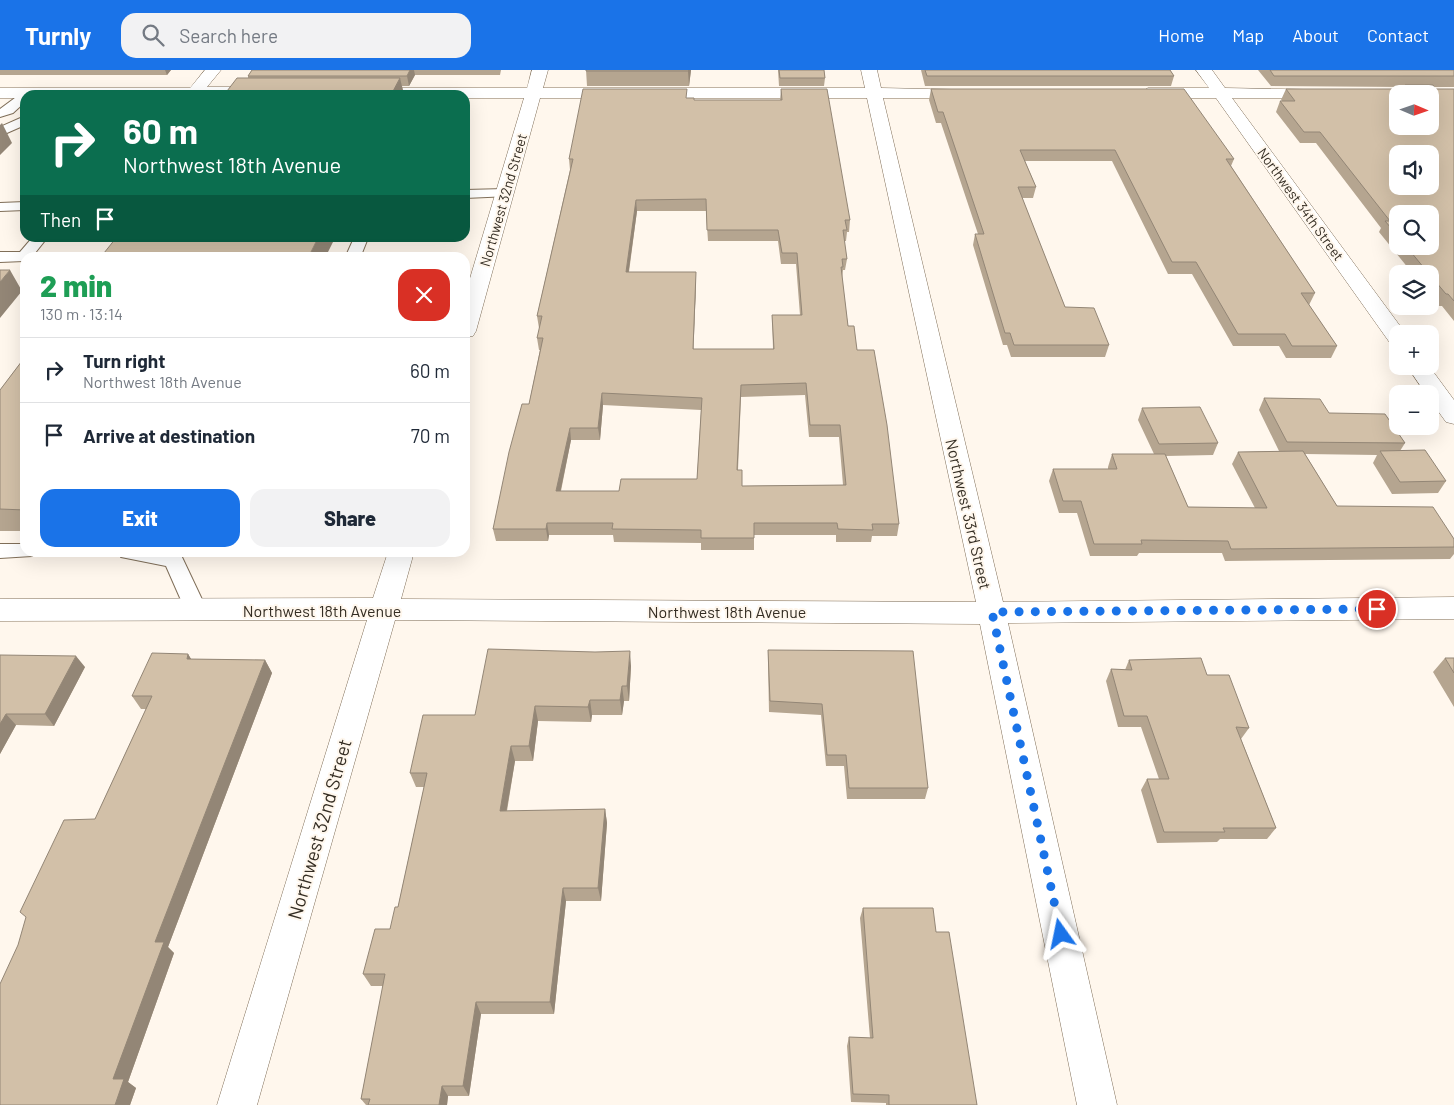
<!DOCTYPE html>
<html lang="en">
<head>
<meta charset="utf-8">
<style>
	:root { --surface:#fff; --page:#f2f2f3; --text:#1f2937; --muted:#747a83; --line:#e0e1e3; --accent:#1a73e8 }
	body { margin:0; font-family:Barlow,sans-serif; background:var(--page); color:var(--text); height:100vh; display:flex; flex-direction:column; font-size:19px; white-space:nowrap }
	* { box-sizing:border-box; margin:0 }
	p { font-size:16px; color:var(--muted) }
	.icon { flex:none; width:28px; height:28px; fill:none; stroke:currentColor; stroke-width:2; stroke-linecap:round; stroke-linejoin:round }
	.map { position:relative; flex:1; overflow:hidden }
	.panel { position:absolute; left:20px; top:182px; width:450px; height:305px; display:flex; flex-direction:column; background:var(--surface); border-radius:15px; box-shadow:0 5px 20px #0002 }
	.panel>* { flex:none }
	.guide { position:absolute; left:20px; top:20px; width:450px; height:152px; border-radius:15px; box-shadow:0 5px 20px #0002; background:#0b6e4f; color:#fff; overflow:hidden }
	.needle { width:32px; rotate:92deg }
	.controls { position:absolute; left:1389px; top:15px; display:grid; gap:10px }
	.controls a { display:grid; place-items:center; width:50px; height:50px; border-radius:10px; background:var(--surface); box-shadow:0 5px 20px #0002; font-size:25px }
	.pin { position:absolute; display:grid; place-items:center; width:42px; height:42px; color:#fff; margin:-21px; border:2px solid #fff; border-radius:50%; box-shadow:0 1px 5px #0007 }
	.me { position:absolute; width:55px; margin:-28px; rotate:348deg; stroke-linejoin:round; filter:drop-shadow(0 0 4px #0008) }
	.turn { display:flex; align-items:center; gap:18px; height:105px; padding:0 20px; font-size:22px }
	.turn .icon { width:65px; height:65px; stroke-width:2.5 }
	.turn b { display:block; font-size:35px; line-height:42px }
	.then { display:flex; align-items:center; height:48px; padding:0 20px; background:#0003; gap:10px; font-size:19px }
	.round { display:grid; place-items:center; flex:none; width:52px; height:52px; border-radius:15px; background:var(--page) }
	.overview { display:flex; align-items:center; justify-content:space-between; height:85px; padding:0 20px }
	h1 { font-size:30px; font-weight:800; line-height:38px; color:#1e9e55 }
	.cta { display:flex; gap:10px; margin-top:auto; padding:10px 20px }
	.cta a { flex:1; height:58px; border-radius:15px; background:var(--accent); color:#fff; font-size:20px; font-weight:800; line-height:58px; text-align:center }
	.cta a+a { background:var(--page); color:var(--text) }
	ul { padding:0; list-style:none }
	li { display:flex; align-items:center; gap:15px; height:65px; padding:0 20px; border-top:1px solid var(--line) }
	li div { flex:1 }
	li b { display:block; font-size:19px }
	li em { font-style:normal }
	header { display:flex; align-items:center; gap:30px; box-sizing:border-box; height:70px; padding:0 25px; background:var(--accent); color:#fff }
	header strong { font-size:24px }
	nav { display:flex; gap:28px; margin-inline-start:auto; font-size:18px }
	.search { width:350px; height:45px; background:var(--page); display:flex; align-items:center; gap:12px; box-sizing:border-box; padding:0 18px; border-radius:15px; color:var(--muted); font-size:19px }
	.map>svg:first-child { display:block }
</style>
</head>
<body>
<header>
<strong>Turnly</strong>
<div class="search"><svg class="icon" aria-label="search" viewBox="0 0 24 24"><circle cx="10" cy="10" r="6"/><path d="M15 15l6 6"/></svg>Search here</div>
<nav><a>Home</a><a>Map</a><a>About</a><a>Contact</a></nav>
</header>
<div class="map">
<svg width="1454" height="1035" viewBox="0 0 1454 1035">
	<rect width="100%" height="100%" fill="#fff7ed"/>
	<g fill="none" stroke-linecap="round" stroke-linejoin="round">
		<defs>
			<path id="service" d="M27,19L31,20L32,25H25V32L13,43L0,47V39Z
				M25,46V55L0,66V57Z
				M505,119L510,120L512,123L510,126L465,128V120Z
				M25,132V140L0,141V133Z
				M32,168H47L31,188H25L24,191L0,192V182H20Z
				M354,168H368L360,188H345Z
				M0,474H25V482H34L32,486L0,488Z
				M118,482H174L181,485L207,540L204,546L196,548L188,546L166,496L121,487Z"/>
			<path id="minor" d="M205,0H221L207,17H263L271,22L269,25H25V28H0V18H190Z
				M532,0H548L543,18H865L861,0H877L881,18L974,20L976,23L968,28H883L1003,532L1454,527V549L1008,553L1117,1035H1077L980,554L395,550L257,1035H217L367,550L0,551V529L373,528L388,482H414L401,529L976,532L867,28H540L476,261L473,266L465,267V225L524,28H465V25H359L358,23L366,18H527Z
				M1196,0H1212L1225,18L1329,20L1331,23L1329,26L1323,28H1232L1406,264H1398V274L1390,273L1216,28H1148L1140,23L1148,18H1209Z
				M1407,296H1429L1454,330V354L1446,352L1430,330V324H1426Z"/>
		</defs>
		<use href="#service" stroke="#806f59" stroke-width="2"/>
		<use href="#minor" stroke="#806f59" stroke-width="1"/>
		<use href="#service" fill="#fff" fill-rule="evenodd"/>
		<use href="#minor" fill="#fff" fill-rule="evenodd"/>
	</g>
	<path fill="#b5a590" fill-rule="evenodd" d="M0,0H171L167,5H0Z
		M252,0H501L500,5H415L409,16H402L404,25L248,8V6Z
		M586,0H691L689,16H587Z
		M778,0H824L825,8L824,16H779Z
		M921,0H1170L1174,6L1171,16H925Z
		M1258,0H1454V17H1434L1435,19H1454V251L1442,236H1439L1430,225V204H1413L1379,162L1381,158L1316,73H1300L1276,42L1280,31H1282L1281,30L1286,19H1403L1404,17L1271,16ZM1398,144L1430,176H1398Z
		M781,19L850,150L849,162H847L846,171H844L847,189L845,200H843L842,208L848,256L857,280L899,454L897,466H872L871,472H836V465H754V480H701V473L614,472L613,465H549L548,471H496L493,459L529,334L540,280H539L537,268L540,258H539L537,246L570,100L569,89L687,28L694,30H780ZM637,141H706L708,171H778L781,194H796L800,245H772L773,279H693L696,214L629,202ZM805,325L809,367H839L843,415L742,416L738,400L741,327ZM603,335L701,340L697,409L619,421H561L571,370H600Z
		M931,19L1234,89L1231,96L1315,223L1309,235L1337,276L1331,288H1286L1279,276H1233L1192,204H1168L1112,91H1025L1036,117L1033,128H1022L1065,237L1109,275L1105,287H1011L1007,275H1003L973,175L975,164H978L941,53H936L929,30Z
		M25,287V461H0V320Z
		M1264,328L1329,343L1405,373L1400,381L1446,411L1438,423L1392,424L1373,393L1377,385L1305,384L1337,436L1454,469V484L1450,489L1225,491L1222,483H1139L1137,486H1090L1077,443H1059L1049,411L1053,399H1108V397L1112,384H1154L1138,350L1142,338L1218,373L1213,385L1166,386L1188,437L1255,438L1232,394L1238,382L1279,381L1259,340Z
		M768,580L928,718L925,729H847L844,696H826L821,645L769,642L768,592Z
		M188,584L191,589L265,590L272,603L168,877L174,883L128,1012L136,1018L130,1035H0L95,749L146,639H141L132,626Z
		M0,585L85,597L54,656L16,655L0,684Z
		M1445,588H1454V637L1433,602Z
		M1129,590L1207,605L1249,658L1241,669L1276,758L1267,769H1220L1217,772L1157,773L1141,720L1147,709H1159L1141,657H1118L1106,611L1111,599L1125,600Z
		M631,596L629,631H624L622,645H592L591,652L538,651L533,691H515L507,741L605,739L607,753L601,831H566L554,944H481L469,1026H448L447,1035H366L361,1029L383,916H371L363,904L390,859L398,837L424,717H416L410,703L475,645Z
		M863,838L936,862L977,1035H886V1033L851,1032L847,976L849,967L870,968L860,848Z"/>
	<path fill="#938676" d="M165,0H171L167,5Z
		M410,0H414L415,5L409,16L407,6Z
		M689,0H691L689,16L688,1Z
		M400,8L404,25H391Z
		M2,53L12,73L0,85V101V55Z
		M636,130L637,141L627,213L626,202Z
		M318,168H335L325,188H308Z
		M10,200L22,221L0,248V212Z
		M696,202V214L693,291V279Z
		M602,323L603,335L600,370L598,358Z
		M570,358L571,370L558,433L556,421Z
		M547,453L549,465L548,471L546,459Z
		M630,581L631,596L629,631L627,616Z
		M188,584L196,597L187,589Z
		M76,586L85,597L54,656L45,644Z
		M265,590L272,603L168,877L174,883L128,1012L136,1018L130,1035H115L113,1009L155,872Z
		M622,616L624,631L622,645L620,630Z
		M590,630L592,645L591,652L588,637Z
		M535,636L538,651L533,691L529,676Z
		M6,644L16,655L0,684V654Z
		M511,676L515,691L504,755L500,741Z
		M605,739L607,753L601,831L598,818Z
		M563,818L566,831L554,944L550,932Z
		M476,932L481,944L469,1026L463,1016Z
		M442,1016L448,1026L447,1035H439Z"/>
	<path fill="#d2c0a8" stroke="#938676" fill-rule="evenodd" d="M252,0H410L407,6H248Z
		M586,0H689L688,1H586Z
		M779,0H824L825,8H780Z
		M925,0H1170L1174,6H927Z
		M1270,0H1454V6H1274Z
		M237,8H400L391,25H224Z
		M1405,15H1433L1435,19H1454V231L1448,224H1446L1430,205V204H1429L1406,176H1430V144H1398V166L1385,151H1390L1320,62H1304L1280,31H1295L1286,19H1403ZM1398,24H1430V56H1398ZM1398,84H1430V116H1398Z
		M583,19H687L686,28H694V30H782L781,19H827L850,150H845L847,160H843L847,189H842L843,197H841L848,256H854L857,280H874L887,355L899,454H872L873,460L838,459L837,453H754V468H701V460L612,459L613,453H547L546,459H493L509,382L522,334H529L543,268H537L542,246H537L573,89H569ZM706,129L707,160H778L782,183H797L802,245H772L774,279H693L696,202H626L636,130ZM806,313L810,355H840L846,415L742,416V400H737L741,315ZM602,323L702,328L697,409H621L619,421H556L570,358H598Z
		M931,19H1184L1234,89H1226L1315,223H1301L1337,276H1292L1285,264H1238L1196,192H1172L1115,80H1020L1036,117H1018L1065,237L1094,238L1109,275H1014L1010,263H1005L975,164H984L943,42H938Z
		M116,168H318L308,188H100Z
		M0,200H10L0,212Z
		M25,287V440L0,439V320Z
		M1264,328L1320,329L1329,343L1385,344L1405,373L1287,372Z
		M1200,337L1218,373L1159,374L1142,338Z
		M1425,380L1446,411L1400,412L1380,381Z
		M1303,381L1337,436L1433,437L1454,469V477L1231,479L1228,471L1141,470L1142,474H1094L1081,431H1063L1053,399H1117L1112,384H1165L1188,437L1267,438L1238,382Z
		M488,579L595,582L630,581L627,616H622L620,630H590L588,637L535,636L529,676H511L500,741L605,739L598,818H563L550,932H476L463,1016H442L439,1035H368L370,1029H361L385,904H363L375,859H390L395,837H398L427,703H410L423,645H475Z
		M768,580L913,581L928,718H849L846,685H827L822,634L770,631Z
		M152,583L188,584L187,589L265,590L155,872H164L113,1009H124L115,1035H0V914L18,875L26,847L20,842L64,750L95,749L152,626H132Z
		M0,585L76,586L45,644H6L0,654Z
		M1201,588L1207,605H1229L1249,658L1236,657L1276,758H1223L1225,762H1164L1147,709H1169L1147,646H1124L1111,599L1132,600L1129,590Z
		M1445,588H1454V603Z
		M863,838H933L936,862H949L977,1035H889V1025L853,1024L849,967L873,968Z"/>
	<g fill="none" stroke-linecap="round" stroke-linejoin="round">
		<path stroke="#1a73e8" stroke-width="9" stroke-dasharray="0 16.2" d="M1061,864L992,542L1377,539"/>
	</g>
	<g text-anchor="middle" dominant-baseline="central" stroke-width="4" stroke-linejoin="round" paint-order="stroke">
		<g font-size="14" fill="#342d23" stroke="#fff7ed">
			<text transform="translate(503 130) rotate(-74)">Northwest 32nd Street</text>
			<text transform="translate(1301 134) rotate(54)">Northwest 34th Street</text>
		</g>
		<g font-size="16" fill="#342d23" stroke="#fff7ed">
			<text transform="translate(969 444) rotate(77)">Northwest 33rd Street</text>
			<text x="322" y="540">Northwest 18th Avenue</text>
			<text x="727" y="541">Northwest 18th Avenue</text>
		</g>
		<g font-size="19" fill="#342d23" stroke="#fff7ed">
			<text transform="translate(319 759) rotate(-74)">Northwest 32nd Street</text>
		</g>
	</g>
</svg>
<div class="controls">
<a><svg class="needle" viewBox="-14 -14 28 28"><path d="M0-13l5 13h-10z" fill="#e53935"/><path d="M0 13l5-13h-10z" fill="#747a83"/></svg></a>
<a><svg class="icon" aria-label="sound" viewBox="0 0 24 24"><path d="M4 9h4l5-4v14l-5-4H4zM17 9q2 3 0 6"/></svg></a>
<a><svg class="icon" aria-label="search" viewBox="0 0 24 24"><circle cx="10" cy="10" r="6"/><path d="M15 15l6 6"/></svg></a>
<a><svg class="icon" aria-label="layers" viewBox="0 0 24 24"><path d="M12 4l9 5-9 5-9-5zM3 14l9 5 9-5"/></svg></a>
<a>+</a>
<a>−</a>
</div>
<div class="pin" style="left:1377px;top:539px;background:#d93025"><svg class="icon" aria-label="arrive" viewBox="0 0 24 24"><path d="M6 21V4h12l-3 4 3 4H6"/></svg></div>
<svg class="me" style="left:1061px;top:864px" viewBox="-20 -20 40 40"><path d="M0-17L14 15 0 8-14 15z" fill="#1a73e8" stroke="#fff" stroke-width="4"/></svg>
<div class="guide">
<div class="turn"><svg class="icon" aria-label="right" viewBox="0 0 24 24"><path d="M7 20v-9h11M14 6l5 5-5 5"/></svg><div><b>60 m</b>Northwest 18th Avenue</div></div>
<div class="then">Then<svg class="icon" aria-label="arrive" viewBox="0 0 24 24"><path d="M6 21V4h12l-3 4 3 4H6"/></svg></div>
</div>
<section class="panel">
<div class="overview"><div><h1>2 min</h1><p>130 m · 13:14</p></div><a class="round" style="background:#d93025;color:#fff"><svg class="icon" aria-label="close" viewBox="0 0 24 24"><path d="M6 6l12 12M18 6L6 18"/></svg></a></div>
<ul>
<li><svg class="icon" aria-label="right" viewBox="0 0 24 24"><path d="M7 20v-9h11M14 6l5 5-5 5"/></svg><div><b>Turn right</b><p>Northwest 18th Avenue</p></div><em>60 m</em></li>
<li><svg class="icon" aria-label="arrive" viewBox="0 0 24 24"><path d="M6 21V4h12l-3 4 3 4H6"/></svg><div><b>Arrive at destination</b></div><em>70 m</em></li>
</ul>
<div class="cta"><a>Exit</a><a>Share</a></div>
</section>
</div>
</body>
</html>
